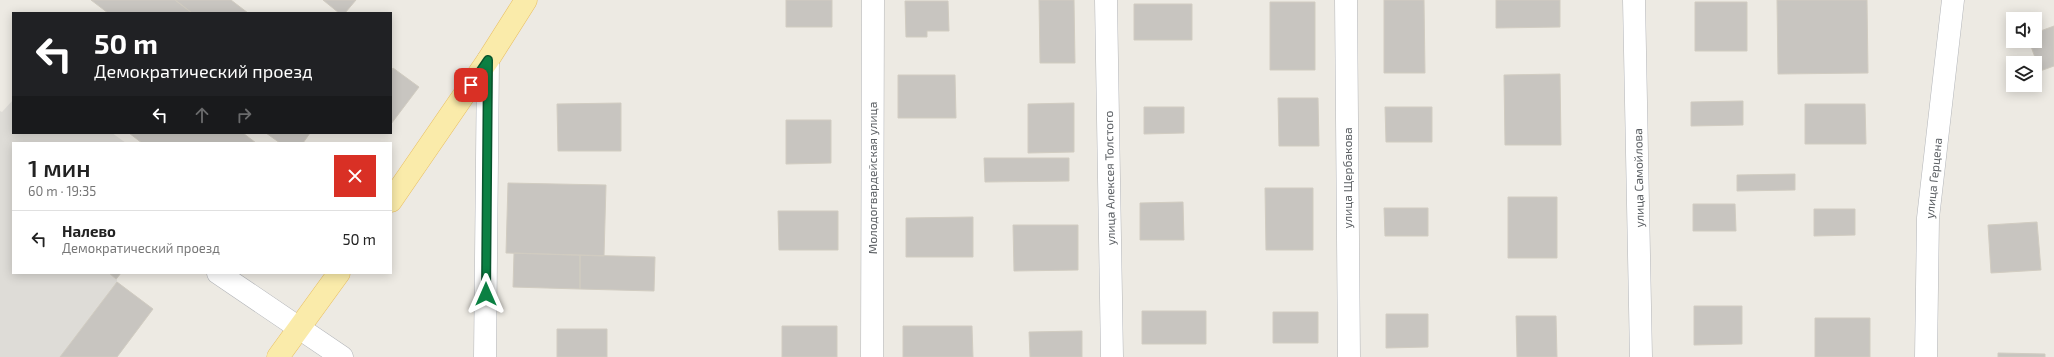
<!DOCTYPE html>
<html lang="ru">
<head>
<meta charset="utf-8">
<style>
	:root { --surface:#fff; --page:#f2f2f2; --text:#222; --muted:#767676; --line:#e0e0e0 }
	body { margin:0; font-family:"Exo 2",sans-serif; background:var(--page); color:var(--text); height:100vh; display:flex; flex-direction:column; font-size:15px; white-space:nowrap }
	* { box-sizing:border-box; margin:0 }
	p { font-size:13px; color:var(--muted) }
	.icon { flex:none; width:22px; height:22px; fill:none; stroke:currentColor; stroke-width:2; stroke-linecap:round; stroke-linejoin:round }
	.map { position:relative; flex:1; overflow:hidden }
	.drawer { position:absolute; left:12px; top:142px; width:380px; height:132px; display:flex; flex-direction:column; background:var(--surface); border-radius:0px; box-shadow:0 2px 10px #0003 }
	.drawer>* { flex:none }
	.guide { position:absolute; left:12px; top:12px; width:380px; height:122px; border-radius:0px; box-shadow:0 2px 10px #0003; background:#202124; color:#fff; overflow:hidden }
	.controls { position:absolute; left:2006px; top:12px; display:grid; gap:8px }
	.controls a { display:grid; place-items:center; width:36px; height:36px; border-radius:0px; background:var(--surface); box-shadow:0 2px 10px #0003; font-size:20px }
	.pin { position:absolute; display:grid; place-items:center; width:34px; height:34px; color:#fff; margin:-17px; border-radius:8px; box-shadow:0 2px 6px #0006 }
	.me { position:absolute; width:44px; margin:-22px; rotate:0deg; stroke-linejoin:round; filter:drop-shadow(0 0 3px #0008) }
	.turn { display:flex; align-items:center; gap:14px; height:84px; padding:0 16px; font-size:18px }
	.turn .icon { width:52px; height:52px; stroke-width:2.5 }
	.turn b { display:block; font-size:28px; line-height:34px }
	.lanes { display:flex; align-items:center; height:38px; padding:0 16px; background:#0003; justify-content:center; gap:20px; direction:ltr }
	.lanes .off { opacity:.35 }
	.round { display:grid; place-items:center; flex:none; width:42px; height:42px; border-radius:0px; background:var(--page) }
	.headline { display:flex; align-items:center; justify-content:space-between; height:68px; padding:0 16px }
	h1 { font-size:24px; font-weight:600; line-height:30px }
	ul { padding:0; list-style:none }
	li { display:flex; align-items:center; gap:12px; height:56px; padding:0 16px; border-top:1px solid var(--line) }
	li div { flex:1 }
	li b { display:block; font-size:15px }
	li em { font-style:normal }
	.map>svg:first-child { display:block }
</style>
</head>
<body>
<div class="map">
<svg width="2054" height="357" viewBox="0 0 2054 357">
	<rect width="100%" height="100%" fill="#edeae3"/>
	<path fill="#dedcd7" d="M13,100V133H112L126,143H13V273H121L117,279V282L153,309L117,357H0V111L2,112Z"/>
	<path fill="#c8c5c0" stroke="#d1ccc1" d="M91,0H175L192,13H108Z
		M175,0H231L248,13H192Z
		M323,0H356L345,13H339Z
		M786,0H832V27H786Z
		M1039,0H1074L1075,63H1040Z
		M1384,0H1424L1425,73H1384Z
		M1496,0H1560V27L1496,28Z
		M1777,0H1867L1868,73L1778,74Z
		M905,1H948L949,31H927V37H906Z
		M1270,2H1315V70H1270Z
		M1695,2H1747V51H1695Z
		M1134,4H1192V40H1134Z
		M2054,26V66L2040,71L2029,41H2035V33Z
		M393,68L419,87L391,124V71Z
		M1560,74L1561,145H1505L1504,75Z
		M898,75H955L956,118H898Z
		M1278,98H1318L1319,146H1279Z
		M1743,101V125L1691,126V102Z
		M621,103V151H558L557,104Z
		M1074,103V152L1028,153V104Z
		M1805,104H1865L1866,144H1805Z
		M1144,107H1184V133L1144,134Z
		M1385,107H1432V142H1386Z
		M786,120H831V163L786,164Z
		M129,133H243L256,143H142Z
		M266,133H310L303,143H280Z
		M984,158H1069V181L985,182Z
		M1795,174V190L1737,191V175Z
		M508,183L606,185L604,256L506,253Z
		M1265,188H1313V250H1266Z
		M1508,197H1557V258H1508Z
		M1183,202L1184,240H1140V203Z
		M1693,204H1735L1736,231H1693Z
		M1384,208H1428V236H1385Z
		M1814,209H1855V235L1814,236Z
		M778,211H838V250H779Z
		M973,217V257H906V218Z
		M2037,222L2041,270L1991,273L1988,225Z
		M1013,225H1078V270L1014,271Z
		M514,253L580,255V289L513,287Z
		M580,255L655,257L654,291L580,289Z
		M109,273H121L116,279Z
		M117,282L153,309L117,357H60Z
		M1694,306H1742V344L1694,345Z
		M1142,311H1206V344H1142Z
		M1273,312H1318V343H1273Z
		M1386,314H1428V347L1386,348Z
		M1516,316H1556L1557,357H1517Z
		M1815,318H1870V357H1815Z
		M782,326H837V357H782Z
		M903,326H972L973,357H903Z
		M557,329H607V357H557Z
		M1082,331V357H1030L1029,332Z
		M1998,353L2045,354V357H1998Z"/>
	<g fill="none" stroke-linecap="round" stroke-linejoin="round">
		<defs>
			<path id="minor" d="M1106,0L1112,357
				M1346,0L1349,357
				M1634,0L1641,357
				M218,273L342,357
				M485,357L488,60
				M872,357L873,0
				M1926,357L1928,218L1953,0"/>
			<path id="major" d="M391,201L488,60L526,0
				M278,357L339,273"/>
		</defs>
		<use href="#minor" stroke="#b3b5b9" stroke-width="23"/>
		<use href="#major" stroke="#e9be5f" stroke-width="23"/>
		<use href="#minor" stroke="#fff" stroke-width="22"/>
		<use href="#major" stroke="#faebaa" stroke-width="22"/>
	</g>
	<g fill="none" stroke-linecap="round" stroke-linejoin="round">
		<defs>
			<path id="route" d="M471,85L488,60L486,294"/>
		</defs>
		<use href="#route" stroke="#07532c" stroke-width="10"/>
		<use href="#route" stroke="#0b8043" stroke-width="7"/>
	</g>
	<g text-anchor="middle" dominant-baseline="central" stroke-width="3" stroke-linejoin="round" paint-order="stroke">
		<g font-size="12" fill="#5b5f63" stroke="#fff">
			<text transform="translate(872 178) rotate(-90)">Молодогвардейская улица</text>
			<text transform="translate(1109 178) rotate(-91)">улица Алексея Толстого</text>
			<text transform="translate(1347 178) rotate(-90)">улица Щербакова</text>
			<text transform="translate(1638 178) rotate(-91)">улица Самойлова</text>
			<text transform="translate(1933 178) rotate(-84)">улица Герцена</text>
		</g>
	</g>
</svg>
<div class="controls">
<a><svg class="icon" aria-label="sound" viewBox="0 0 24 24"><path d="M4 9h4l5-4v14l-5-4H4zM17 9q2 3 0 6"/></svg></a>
<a><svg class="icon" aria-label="layers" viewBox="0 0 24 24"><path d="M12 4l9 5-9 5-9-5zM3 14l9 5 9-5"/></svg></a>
</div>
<div class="pin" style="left:471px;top:85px;background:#d93025"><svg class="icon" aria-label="arrive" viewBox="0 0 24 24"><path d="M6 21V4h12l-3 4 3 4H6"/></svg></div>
<svg class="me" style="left:486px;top:294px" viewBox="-20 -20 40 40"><path d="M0-17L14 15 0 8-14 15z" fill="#0b8043" stroke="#fff" stroke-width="4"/></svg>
<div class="guide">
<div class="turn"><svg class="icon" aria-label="left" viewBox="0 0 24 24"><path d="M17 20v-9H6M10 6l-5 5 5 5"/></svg><div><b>50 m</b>Демократический проезд</div></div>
<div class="lanes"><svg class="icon" aria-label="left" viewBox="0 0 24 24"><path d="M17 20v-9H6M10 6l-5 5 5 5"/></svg><svg class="icon off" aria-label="ahead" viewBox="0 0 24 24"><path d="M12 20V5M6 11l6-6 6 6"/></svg><svg class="icon off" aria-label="right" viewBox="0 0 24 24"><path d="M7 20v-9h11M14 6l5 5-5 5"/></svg></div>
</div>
<section class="drawer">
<div class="headline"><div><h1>1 мин</h1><p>60 m · 19:35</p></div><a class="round" style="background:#d93025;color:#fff"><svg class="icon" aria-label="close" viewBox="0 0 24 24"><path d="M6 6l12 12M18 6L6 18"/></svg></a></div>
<ul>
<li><svg class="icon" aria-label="left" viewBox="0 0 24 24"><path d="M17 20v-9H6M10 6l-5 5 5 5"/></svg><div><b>Налево</b><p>Демократический проезд</p></div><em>50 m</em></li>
</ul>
</section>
</div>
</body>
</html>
